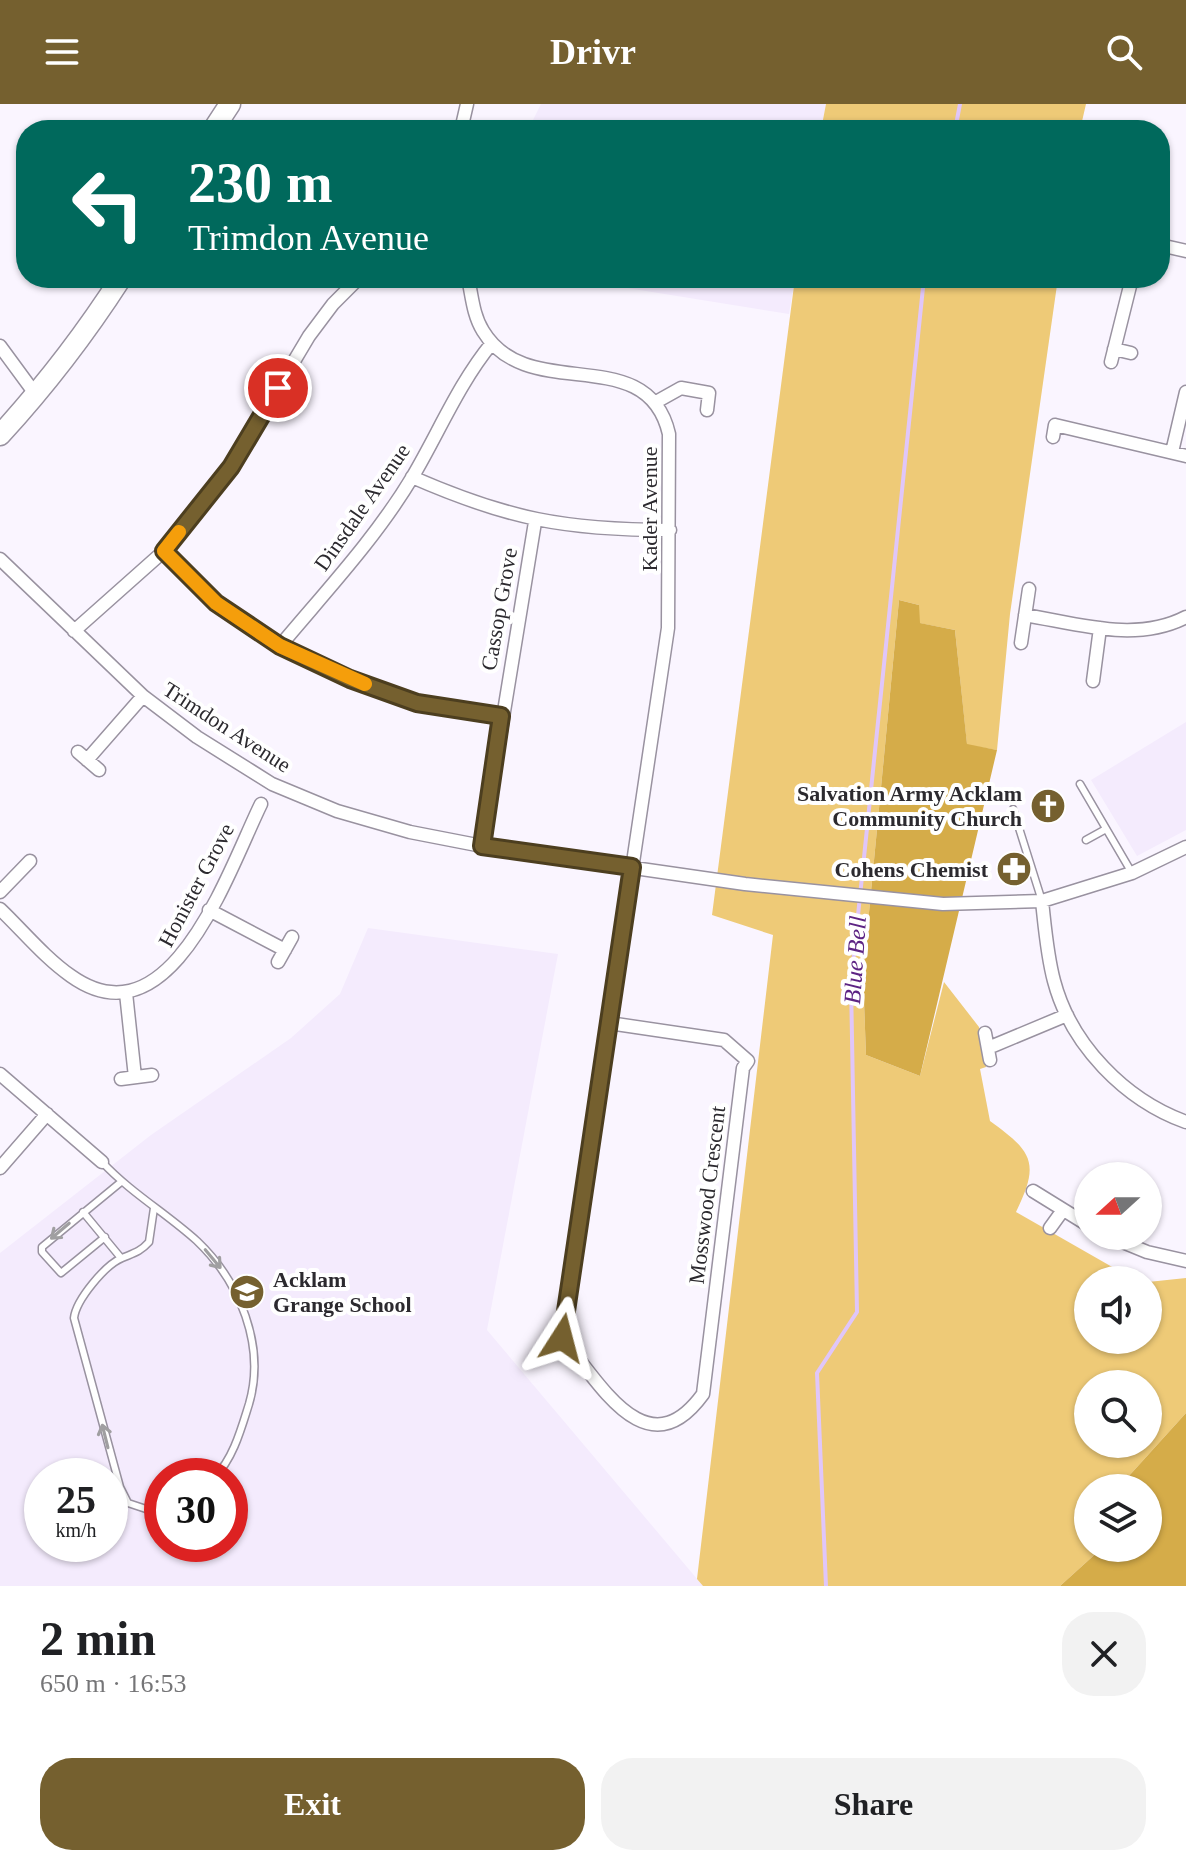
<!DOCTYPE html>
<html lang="en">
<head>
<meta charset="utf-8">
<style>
	:root { --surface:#fff; --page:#f2f2f2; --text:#202124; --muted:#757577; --accent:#75602f }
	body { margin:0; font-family:"Times New Roman",serif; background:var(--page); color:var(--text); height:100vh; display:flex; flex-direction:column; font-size:30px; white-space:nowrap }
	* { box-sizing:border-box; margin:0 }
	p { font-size:26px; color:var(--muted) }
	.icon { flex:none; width:44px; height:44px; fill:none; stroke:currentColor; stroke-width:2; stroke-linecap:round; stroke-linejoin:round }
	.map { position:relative; height:1482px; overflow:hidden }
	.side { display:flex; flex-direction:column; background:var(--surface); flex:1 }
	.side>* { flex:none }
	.hud { position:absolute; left:16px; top:16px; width:1154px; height:168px; border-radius:32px; box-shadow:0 2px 6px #0004; background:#00695c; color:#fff; overflow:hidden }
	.needle { width:52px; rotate:249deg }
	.fabs { position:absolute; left:1074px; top:1058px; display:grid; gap:16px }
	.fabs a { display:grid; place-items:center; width:88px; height:88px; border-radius:50%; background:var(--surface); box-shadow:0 2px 6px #0004; font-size:40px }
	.speed { position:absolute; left:24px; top:1354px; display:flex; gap:16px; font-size:40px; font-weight:700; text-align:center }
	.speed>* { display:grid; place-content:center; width:104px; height:104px; border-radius:50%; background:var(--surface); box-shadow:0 2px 6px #0004; line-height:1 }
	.speed small { font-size:20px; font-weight:400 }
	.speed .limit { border:12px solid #d22; background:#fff; color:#111 }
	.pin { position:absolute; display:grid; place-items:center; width:68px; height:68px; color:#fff; margin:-34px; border:4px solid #fff; border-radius:50%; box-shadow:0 2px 8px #0007 }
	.me { position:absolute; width:88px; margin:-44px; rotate:9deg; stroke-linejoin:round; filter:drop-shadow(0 0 6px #0008) }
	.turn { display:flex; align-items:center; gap:28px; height:168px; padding:0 40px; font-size:36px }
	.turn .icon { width:104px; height:104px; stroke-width:2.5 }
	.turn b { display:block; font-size:56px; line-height:68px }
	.round { display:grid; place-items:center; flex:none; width:84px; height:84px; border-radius:32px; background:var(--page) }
	.overview { display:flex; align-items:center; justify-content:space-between; height:136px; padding:0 40px }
	h1 { font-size:48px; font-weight:600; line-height:60px }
	.action { display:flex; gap:16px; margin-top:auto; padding:16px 40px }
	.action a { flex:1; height:92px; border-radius:32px; background:var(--accent); color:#fff; font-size:32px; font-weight:600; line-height:92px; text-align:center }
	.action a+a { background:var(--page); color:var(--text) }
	header { display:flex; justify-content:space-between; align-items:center; height:104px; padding:0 40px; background:var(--accent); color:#fff; font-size:36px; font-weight:600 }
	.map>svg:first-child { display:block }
</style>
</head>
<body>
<header><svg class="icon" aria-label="menu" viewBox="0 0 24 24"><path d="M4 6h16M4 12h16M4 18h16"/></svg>Drivr<svg class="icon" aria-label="search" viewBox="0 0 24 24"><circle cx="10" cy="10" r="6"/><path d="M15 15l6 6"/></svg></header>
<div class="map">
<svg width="1186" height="1482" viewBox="0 0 1186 1482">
	<rect width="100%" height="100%" fill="#faf5ff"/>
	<path fill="#f4ebfd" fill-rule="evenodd" d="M541,0H826L821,26H528Z
		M565,174H795L789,210Z
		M1186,618V726L1137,752L1091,676Z
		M368,824L558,850L487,1226L703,1482H0V1149L151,1031L291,934L340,890ZM42,1372H110V1440H42ZM162,1372H230V1440H162Z"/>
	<path fill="#eeca77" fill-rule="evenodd" d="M826,0H1086L1080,26H821Z
		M795,174H1058L1010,510L997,646L967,641L955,526L919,519V501L899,496L863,871L866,951L920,972L944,878L979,923L986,963L980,965L990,1017C1033,1048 1040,1059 1016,1108L1135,1176H1088V1236H1148V1178L1186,1174V1309L1118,1384H1088V1444H1102L1060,1482H703L697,1475L773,831L712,811ZM1088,1280H1148V1340H1088Z"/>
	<path fill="#d5ac49" d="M899,496L919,501L920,519L955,526L967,640L997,646L920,972L866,951L863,871Z
		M1186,1309V1482H1060L1102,1444H1148V1384H1118Z"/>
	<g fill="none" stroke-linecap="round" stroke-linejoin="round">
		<path stroke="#e0c6f9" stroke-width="4" d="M955,26L960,0
			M826,1482L817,1269L857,1208L851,879L924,174"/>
		<defs>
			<path id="service" d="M1080,680L1132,769
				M1013,705L1042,797
				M1086,736L1106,725
				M102,1058C131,1089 166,1109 197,1137C240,1178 266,1242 249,1300C242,1322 233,1356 215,1372
				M154,1104L149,1138C140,1148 134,1149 122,1154C105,1161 76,1196 74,1214L120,1383L128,1399L146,1405L162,1402
				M83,1108L121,1154
				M105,1133L61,1169L42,1148V1143L121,1078"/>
			<path id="minor" d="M461,26L467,0
				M1160,141L1186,147
				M468,174C472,192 473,211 483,227C528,302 647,235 669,330L668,524L562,1234C600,1279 647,1367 703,1290L743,964L748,957L724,936L609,919
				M0,242L36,291
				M1114,245L1131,249
				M1111,258L1132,174
				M656,298L681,284L709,289L707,306
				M1053,333L1055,321L1186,352
				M1172,348L1186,288
				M412,373C508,415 565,426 670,426
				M164,447L216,499L280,542L350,575L417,599L501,612
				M0,455L143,592L197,633L272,680L337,707L410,728L482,742L745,780L943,800L1042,797L1132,769L1186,743
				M1025,511C1079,520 1136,539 1186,513
				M74,527L164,447L231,363L309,232L333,200L359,174
				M1021,539L1029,485
				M280,542C326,487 376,434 413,372C439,328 459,279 492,239
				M1093,577L1100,524
				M78,648L99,666
				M87,656L143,592
				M482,742L535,418
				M0,788L30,757
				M1042,797C1045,824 1047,851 1054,877C1071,941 1125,996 1186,1018
				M0,805C23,827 45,854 71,872C171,943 229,765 261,700
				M209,806L285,846
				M278,858L292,833
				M126,889L135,973
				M985,929L990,956
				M988,944L1067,911
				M0,970L102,1058
				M121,975L152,971
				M0,1064L47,1010
				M1033,1087L1088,1121
				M1050,1124L1063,1106
				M1108,1132L1147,1148L1186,1157"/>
			<path id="primary" d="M213,26L230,0
				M0,331C45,282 85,230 121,174"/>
		</defs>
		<use href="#service" stroke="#9992a0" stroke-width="9"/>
		<use href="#minor" stroke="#9992a0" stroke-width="15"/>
		<use href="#primary" stroke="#9992a0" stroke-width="23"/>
		<use href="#service" stroke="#fff" stroke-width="6"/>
		<use href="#minor" stroke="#fff" stroke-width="12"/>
		<use href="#primary" stroke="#fff" stroke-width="20"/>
	</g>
	<defs><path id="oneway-shaft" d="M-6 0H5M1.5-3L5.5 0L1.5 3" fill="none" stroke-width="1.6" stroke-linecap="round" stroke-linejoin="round" transform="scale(2)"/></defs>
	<g stroke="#a09fa1">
		<use href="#oneway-shaft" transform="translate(60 1127) rotate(140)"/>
		<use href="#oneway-shaft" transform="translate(213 1155) rotate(50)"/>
		<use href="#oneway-shaft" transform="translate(105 1332) rotate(-104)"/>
	</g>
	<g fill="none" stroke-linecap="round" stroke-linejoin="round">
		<defs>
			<path id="route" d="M278,284L231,363L164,447L216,499L280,542L350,575L417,599L501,612L482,742L632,763L562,1234"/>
		</defs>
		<use href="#route" stroke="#4c3e1f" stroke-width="20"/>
		<use href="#route" stroke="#75602f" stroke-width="14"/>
		<path stroke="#f59e0b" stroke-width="14" d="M179,428L164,447L216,499L280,542L365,580"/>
	</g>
	<defs>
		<symbol id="church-disc" viewBox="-11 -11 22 22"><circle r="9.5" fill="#75602f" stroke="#fff"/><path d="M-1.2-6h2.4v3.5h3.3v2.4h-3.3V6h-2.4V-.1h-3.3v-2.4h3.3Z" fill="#fff"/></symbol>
		<symbol id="pharmacy-disc" viewBox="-11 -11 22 22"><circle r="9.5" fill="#75602f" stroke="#fff"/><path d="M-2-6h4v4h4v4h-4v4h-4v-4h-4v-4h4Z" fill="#fff"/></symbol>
		<symbol id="school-disc" viewBox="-11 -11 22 22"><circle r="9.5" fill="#75602f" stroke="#fff"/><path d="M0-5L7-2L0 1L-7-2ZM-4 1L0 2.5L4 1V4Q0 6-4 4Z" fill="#fff"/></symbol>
	</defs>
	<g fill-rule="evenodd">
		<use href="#church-disc" x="1028" y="682" width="40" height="40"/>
		<use href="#pharmacy-disc" x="994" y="745" width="40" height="40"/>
		<use href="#school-disc" x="227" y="1168" width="40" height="40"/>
	</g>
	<g text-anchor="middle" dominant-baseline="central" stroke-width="8" stroke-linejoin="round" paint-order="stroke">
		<g font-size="22" fill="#2c2a2f" stroke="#fff">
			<text transform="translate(362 403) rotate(-55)">Dinsdale Avenue</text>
			<text transform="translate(649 405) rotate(-90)">Kader Avenue</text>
			<text transform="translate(499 505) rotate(-80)">Cassop Grove</text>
			<text transform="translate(227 623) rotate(33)">Trimdon Avenue</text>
			<text transform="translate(196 781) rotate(-62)">Honister Grove</text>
			<text transform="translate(707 1091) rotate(-83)">Mosswood Crescent</text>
		</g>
		<g font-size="22" font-weight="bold" fill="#2c2a2f" stroke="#fff" text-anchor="end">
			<text x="1022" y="689">Salvation Army Acklam<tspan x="1022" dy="25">Community Church</tspan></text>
			<text x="988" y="765">Cohens Chemist</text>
			<text x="273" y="1175" text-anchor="start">Acklam<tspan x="273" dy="25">Grange School</tspan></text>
		</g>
		<g font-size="24" font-style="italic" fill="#5d2484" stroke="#fff">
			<text transform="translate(855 856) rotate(-86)">Blue Bell</text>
		</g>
	</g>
</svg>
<div class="fabs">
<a><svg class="needle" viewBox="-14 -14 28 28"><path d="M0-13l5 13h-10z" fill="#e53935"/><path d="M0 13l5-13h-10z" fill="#757577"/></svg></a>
<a><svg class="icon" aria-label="sound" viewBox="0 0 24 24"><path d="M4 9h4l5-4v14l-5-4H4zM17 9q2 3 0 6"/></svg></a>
<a><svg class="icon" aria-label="search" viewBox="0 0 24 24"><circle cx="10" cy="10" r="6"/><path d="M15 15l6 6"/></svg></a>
<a><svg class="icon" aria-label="layers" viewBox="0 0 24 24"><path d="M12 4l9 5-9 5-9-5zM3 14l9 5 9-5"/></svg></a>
</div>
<div class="speed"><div>25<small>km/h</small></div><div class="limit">30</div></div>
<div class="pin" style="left:278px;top:284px;background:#d93025"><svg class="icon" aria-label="arrive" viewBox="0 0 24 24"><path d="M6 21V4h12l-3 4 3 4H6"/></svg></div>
<svg class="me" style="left:562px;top:1234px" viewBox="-20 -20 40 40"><path d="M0-17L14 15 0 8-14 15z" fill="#75602f" stroke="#fff" stroke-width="4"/></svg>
<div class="hud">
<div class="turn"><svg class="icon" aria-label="left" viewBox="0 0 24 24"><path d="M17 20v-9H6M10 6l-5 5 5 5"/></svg><div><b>230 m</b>Trimdon Avenue</div></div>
</div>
</div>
<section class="side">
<div class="overview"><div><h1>2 min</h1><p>650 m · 16:53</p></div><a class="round"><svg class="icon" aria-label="close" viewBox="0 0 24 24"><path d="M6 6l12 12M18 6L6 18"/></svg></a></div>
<div class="action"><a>Exit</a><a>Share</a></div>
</section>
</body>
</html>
